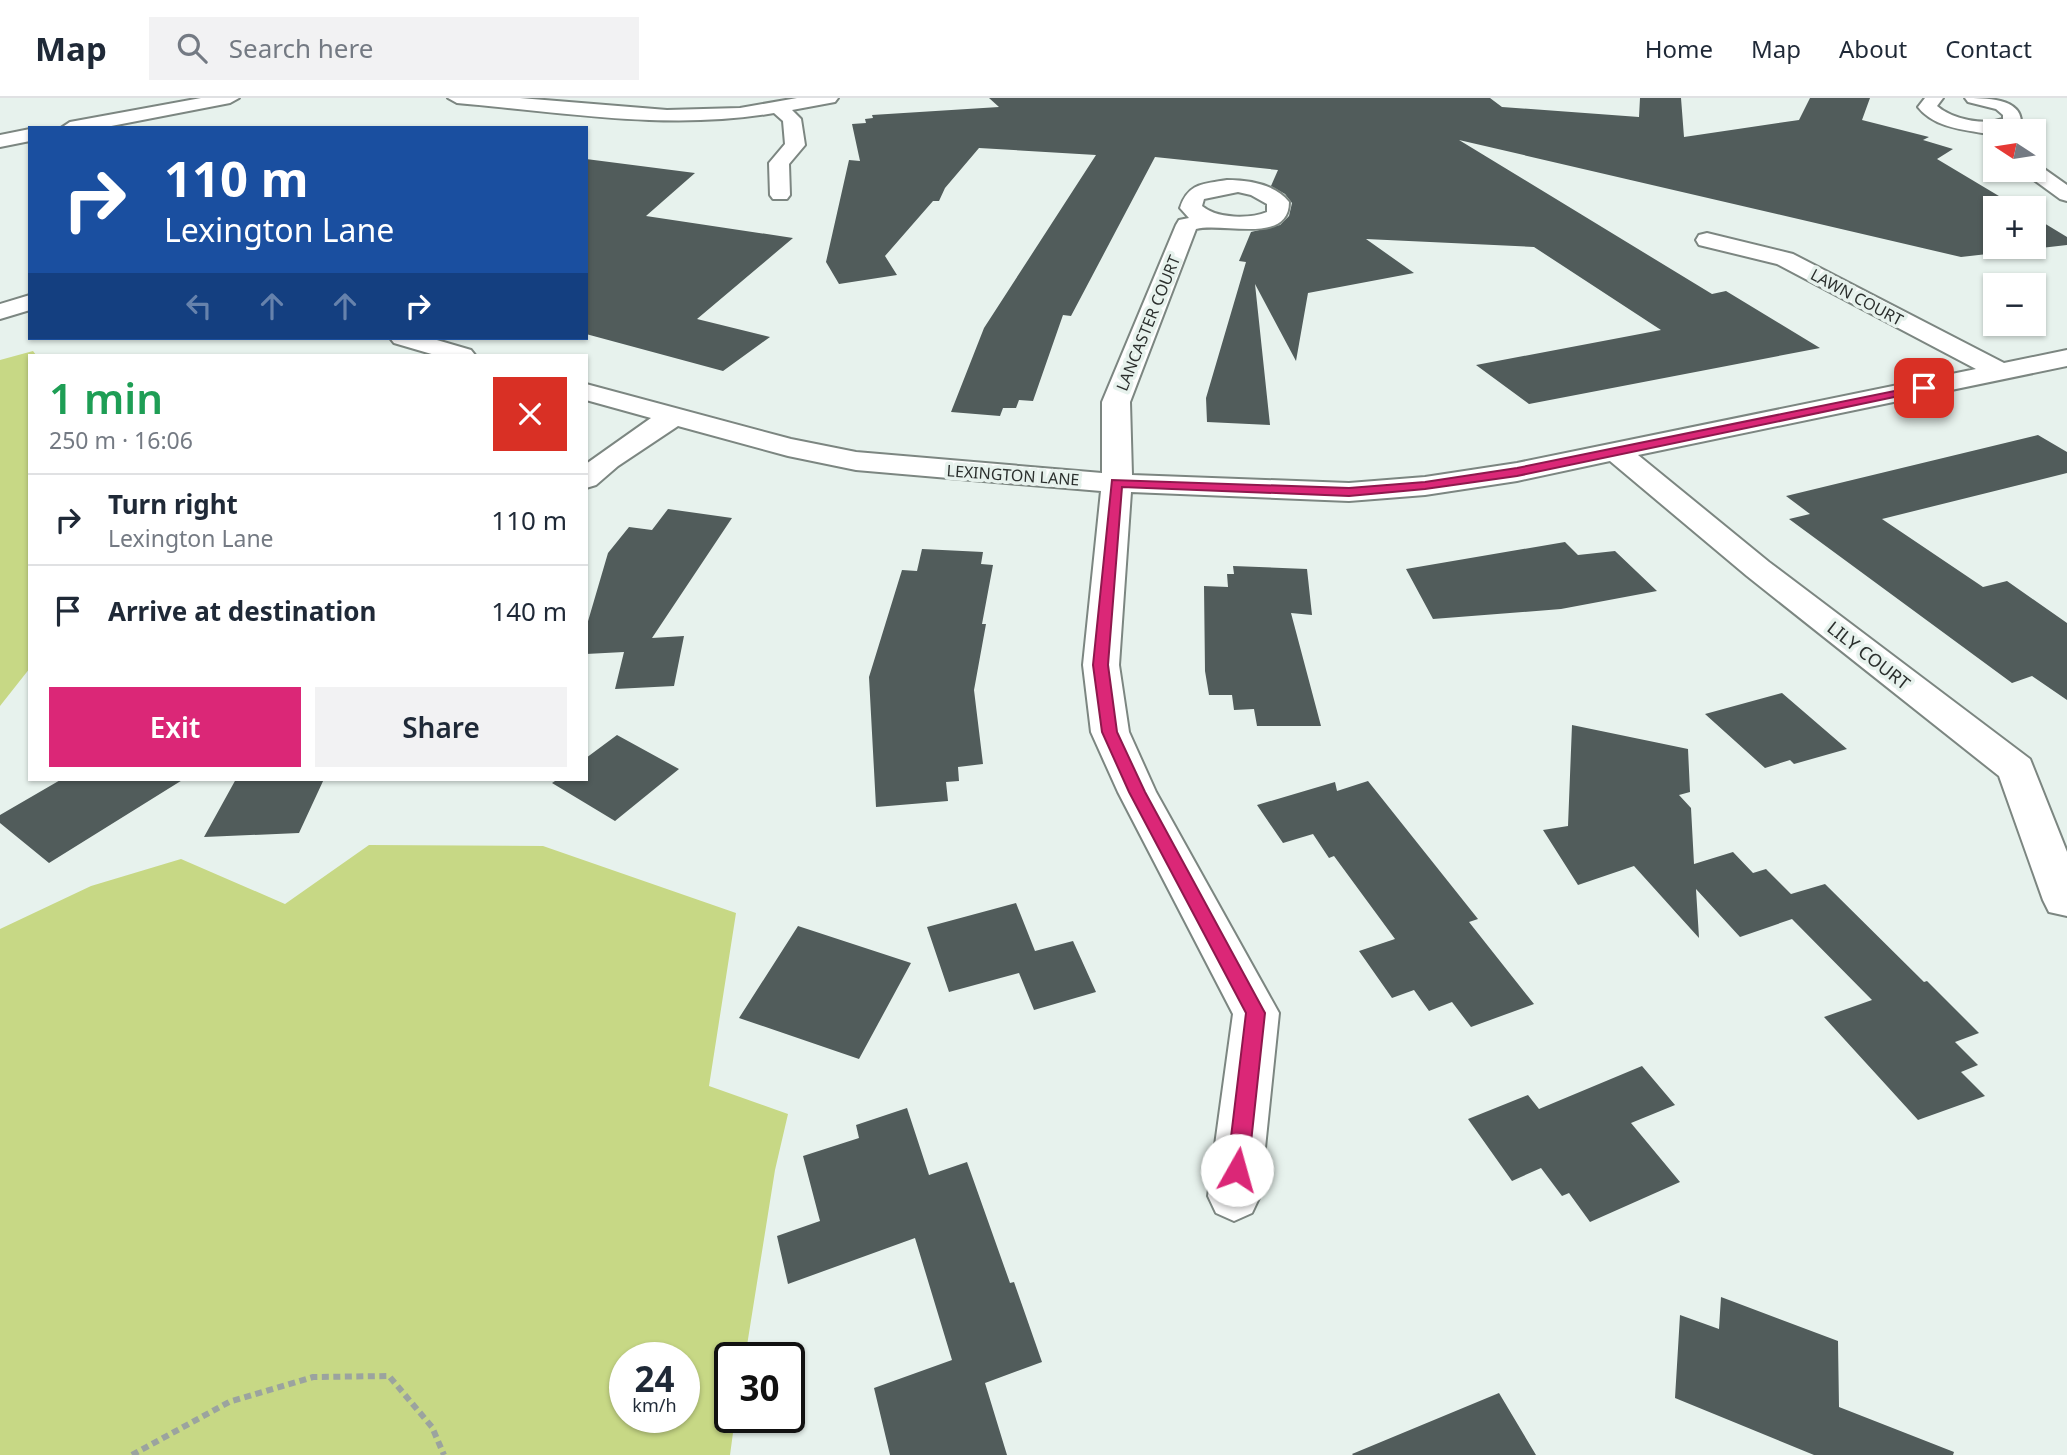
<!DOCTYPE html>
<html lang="en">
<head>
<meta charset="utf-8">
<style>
	:root { --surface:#fff; --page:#f2f2f3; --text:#1f2937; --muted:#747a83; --line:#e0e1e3; --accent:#db2777 }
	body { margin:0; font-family:"Noto Sans",sans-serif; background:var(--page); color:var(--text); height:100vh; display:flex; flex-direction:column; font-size:26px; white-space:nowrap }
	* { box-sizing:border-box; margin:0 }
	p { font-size:23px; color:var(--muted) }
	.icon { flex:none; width:38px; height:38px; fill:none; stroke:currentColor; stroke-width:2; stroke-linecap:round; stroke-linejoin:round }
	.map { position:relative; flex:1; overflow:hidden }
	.panel { position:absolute; left:28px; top:256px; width:560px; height:427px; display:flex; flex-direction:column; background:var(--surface); border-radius:0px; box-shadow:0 2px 5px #0004 }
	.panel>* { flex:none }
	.hud { position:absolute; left:28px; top:28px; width:560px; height:214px; border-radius:0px; box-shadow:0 2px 5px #0004; background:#1a4fa0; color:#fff; overflow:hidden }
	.needle { width:46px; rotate:282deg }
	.fabs { position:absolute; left:1983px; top:21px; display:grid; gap:14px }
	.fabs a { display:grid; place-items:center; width:63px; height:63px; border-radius:0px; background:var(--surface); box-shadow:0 2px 5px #0004; font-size:35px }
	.speed { position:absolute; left:609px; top:1244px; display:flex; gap:14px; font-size:35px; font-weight:700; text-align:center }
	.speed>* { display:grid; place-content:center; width:91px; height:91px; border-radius:50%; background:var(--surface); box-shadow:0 2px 5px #0004; line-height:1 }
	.speed small { font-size:18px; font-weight:400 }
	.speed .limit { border:4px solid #111; border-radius:10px; background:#fff; color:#111 }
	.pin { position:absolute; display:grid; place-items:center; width:60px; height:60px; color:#fff; margin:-30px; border-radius:14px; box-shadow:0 4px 10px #0006 }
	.me { position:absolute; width:77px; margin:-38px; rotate:7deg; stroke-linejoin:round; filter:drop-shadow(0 0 5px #0008) }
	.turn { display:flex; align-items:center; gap:24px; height:147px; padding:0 21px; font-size:32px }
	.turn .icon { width:91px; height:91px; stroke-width:2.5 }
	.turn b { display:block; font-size:49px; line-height:60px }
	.lanes { display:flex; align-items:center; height:66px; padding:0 21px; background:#0003; justify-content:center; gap:35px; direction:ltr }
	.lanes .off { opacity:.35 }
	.round { display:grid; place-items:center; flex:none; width:74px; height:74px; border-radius:0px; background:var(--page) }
	.headline { display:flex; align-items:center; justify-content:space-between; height:119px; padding:0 21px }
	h1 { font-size:42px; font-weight:600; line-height:52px; color:#1e9e55 }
	.primary-button { display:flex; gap:14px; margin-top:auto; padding:14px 21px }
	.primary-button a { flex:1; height:80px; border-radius:0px; background:var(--accent); color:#fff; font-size:28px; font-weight:600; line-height:80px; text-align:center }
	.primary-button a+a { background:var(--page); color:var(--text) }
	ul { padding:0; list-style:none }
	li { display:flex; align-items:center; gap:21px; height:91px; padding:0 21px; border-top:2px solid var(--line) }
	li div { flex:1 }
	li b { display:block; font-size:26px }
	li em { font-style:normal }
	header { display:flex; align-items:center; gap:42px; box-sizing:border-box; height:98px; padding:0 35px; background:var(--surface); border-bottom:2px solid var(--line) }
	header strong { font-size:33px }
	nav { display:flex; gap:38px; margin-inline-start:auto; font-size:24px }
	.search { width:490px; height:63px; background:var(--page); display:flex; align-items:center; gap:18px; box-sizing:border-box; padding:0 24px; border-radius:0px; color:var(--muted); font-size:26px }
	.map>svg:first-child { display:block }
</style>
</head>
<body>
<header>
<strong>Map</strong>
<div class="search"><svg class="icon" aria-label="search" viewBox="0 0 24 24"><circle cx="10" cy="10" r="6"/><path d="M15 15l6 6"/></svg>Search here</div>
<nav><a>Home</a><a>Map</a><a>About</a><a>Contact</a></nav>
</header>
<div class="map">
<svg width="2067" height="1357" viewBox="0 0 2067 1357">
	<rect width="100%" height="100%" fill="#e7f2ed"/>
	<path fill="#c7d885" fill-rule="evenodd" d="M33,253L36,257H30V570L0,608V262Z
		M369,747L543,748L736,815L709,988L788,1016L775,1072L745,1260H730V1320H735L730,1357H0V831L91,788L181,761L285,806ZM625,1260H684V1320H625Z"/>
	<path fill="#515c5b" d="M989,0H1490L1502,9L1639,19L1640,0H1681L1684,39L1799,22L1810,0H1870L1862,22L1929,39L1923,42L1953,51L1937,61L2019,110H1995V149H2034V119L2067,139V147L1961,159L1459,42L1712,196L1726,193L1820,250L1529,306L1476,267L1661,232L1534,149L1366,141L1414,175L1308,195L1296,263L1255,186L1270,327L1207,324L1206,300L1246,164L1239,163L1251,134L1280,127L1289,118L1292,105L1285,96L1271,88L1278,72L1155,59L1071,218L1063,217L1033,303L1019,302L1016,310H1003L1000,318L951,314L984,230L1096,57L979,50L945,90L939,103H933L885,158L897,177L839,186L826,164L849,62L860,63L852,26L866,25L865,21L873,20L872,17L999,9Z
		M586,61L695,75L646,118L793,140L697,221L770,239L723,273L586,236Z
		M2038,337L2067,354V375L1882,421L1983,489L2007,483L2067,525V602L2032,578L2012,585L1789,421L1810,416L1786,398Z
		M668,411L732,420L652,540L684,538L674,588L615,591L624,554L586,556V530L608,455L629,429L652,432Z
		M1565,444L1578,457L1615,453L1657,493L1561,511L1433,521L1406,471Z
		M922,451L983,454L981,466L993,467L982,526H986L974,592L983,666L958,669L959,683L946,684L948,703L876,709L869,579L902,472L917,473Z
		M1233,468L1307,471L1312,517L1291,515L1321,628H1257L1254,611L1234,612L1232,597H1209L1205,573L1204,488L1228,489L1227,476H1234Z
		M1782,595L1847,651L1794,666L1790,662L1765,670L1705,616Z
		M1572,627L1688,651L1690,694L1679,697L1691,710L1694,766L1733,754L1753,775L1766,771L1791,796L1825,786L1924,884L1927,883L1979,935L1955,944L1978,967L1961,974L1985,998L1918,1022L1824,919L1872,902L1792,821L1740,839L1696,791L1699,840L1634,768L1578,787L1543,732L1568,728Z
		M617,637L679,671L615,723L552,685L558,681H586V660Z
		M62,681H184L49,765L0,725V717Z
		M236,681H324L299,735L204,739Z
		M1368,683L1478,821L1469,824L1534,906L1471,929L1452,904L1429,913L1414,892L1392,900L1359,853L1395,841L1334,758L1329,760L1313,736L1283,745L1257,707L1335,684L1337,693Z
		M1016,805L1035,853L1073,843L1096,894L1034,912L1019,875L949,894L927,829Z
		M798,828L911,865L859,961L739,920Z
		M1642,968L1675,1007L1631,1025L1680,1084L1590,1124L1569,1095L1562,1098L1541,1070L1512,1083L1468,1021L1528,997L1539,1011Z
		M907,1010L929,1077L967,1064L1010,1185L1014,1184L1042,1264L985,1285L1007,1357H890L874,1290L952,1262L915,1140L788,1186L777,1138L820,1123L803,1058L859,1040L856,1027Z
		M1721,1199L1838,1243L1839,1309L1954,1354L1953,1357H1814L1675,1300L1680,1217L1719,1231Z
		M1499,1295L1536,1357H1353L1352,1356Z"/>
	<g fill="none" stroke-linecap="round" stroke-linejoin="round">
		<defs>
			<path id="minor" d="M201,0H239L230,5L101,30H61L70,24Z
				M448,0H520L667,12L740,10L797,0H838L835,4L792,12L801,21L805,47L789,66L790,97L787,101H773L770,97L769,65L785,46L783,23L774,15C669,33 562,14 457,5Z
				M1925,0H1943L1937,8C1952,21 1984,28 2003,21V17L1996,11L1968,4L1965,0C1985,0 2021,0 2021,24L2005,33H1995L1994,37C1968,32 1935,31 1918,9Z
				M30,31V43L0,49V37Z
				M2034,66L2040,68L2067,87V103L2060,101L2026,76L2023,72H2034Z
				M1227,82C1248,82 1275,86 1289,104C1289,147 1223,124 1196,131L1130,304L1132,377L1349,385L1425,379L1517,365L1976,271L1777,166L1699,147L1696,142L1699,137L1707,135L1793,156L2004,265L2067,252V268L1638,357L1769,464L2030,661L2067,754V818L2049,814L2043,802L1999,678L1747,478L1610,363L1517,383L1425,397L1349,403L1131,394L1119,567L1129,634L1156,694L1279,915L1260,1098L1252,1115L1234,1123L1216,1115L1208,1098L1233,916L1118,694L1091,634L1083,567L1101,393L856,372L788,358L678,328L618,368L596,387L586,390V366L651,320L586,302V286L791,341L856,354L1102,375V304L1176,127L1179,122L1189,120L1180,110C1188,85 1203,86 1227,82ZM1238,94L1251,97L1267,106V114C1250,121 1217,121 1202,108L1204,101Z
				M30,197V212L0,221V206Z
				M390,240H430L471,252L475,257H435L394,245Z"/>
		</defs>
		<use href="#minor" stroke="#7c8681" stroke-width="4"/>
		<path stroke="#9ba39f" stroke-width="6" stroke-dasharray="7 4.5" stroke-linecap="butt" d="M132,1357L229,1304L313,1279L389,1278L432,1329L444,1357"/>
		<use href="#minor" fill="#fff" fill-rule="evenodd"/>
	</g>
	<path fill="#db2777" stroke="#8e194d" stroke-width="2" d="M1924,287L1928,288V292L1517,378L1425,391L1349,398L1122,389L1108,567L1117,634L1145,694L1265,915L1248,1072L1245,1079L1237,1082L1230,1079L1227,1072L1246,915L1129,694L1102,634L1093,567L1112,382L1349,390L1425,384L1517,370Z"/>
	<g text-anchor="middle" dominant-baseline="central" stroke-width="7" stroke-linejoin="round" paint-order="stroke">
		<g font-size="16" fill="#2b2f2d" stroke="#e7f2ed">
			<text transform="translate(1857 199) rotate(28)">LAWN COURT</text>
			<text transform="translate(1148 225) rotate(-68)">LANCASTER COURT</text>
			<text transform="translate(1013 377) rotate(4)">LEXINGTON LANE</text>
		</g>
		<g font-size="18" fill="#2b2f2d" stroke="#e7f2ed">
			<text transform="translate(1869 557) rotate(38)">LILY COURT</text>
		</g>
	</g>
</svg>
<div class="fabs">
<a><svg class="needle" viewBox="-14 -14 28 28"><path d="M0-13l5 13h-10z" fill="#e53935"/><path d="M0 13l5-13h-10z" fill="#747a83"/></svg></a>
<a>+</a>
<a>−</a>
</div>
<div class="speed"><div>24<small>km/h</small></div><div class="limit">30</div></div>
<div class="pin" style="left:1924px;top:290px;background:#d93025"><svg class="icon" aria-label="arrive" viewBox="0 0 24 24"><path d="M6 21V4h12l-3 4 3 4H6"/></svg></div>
<svg class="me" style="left:1237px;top:1072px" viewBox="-20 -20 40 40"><circle r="19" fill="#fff"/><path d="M0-13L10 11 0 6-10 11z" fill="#db2777"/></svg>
<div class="hud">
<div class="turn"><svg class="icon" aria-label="right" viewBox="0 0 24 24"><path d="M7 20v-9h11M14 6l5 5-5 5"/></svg><div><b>110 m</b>Lexington Lane</div></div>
<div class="lanes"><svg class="icon off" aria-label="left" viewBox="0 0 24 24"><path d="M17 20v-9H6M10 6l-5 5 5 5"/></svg><svg class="icon off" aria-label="ahead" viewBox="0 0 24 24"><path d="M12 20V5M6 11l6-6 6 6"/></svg><svg class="icon off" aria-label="ahead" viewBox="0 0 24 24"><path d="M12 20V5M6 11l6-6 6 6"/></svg><svg class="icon" aria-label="right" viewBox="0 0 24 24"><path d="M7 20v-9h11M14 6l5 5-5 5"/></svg></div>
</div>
<section class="panel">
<div class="headline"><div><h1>1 min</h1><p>250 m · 16:06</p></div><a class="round" style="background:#d93025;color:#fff"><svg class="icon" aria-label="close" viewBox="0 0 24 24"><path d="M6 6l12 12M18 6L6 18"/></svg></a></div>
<ul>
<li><svg class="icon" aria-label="right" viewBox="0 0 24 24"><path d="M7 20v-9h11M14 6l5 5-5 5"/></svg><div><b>Turn right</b><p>Lexington Lane</p></div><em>110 m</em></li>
<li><svg class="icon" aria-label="arrive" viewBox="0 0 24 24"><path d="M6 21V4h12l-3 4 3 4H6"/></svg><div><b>Arrive at destination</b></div><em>140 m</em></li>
</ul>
<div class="primary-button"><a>Exit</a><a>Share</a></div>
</section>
</div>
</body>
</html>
